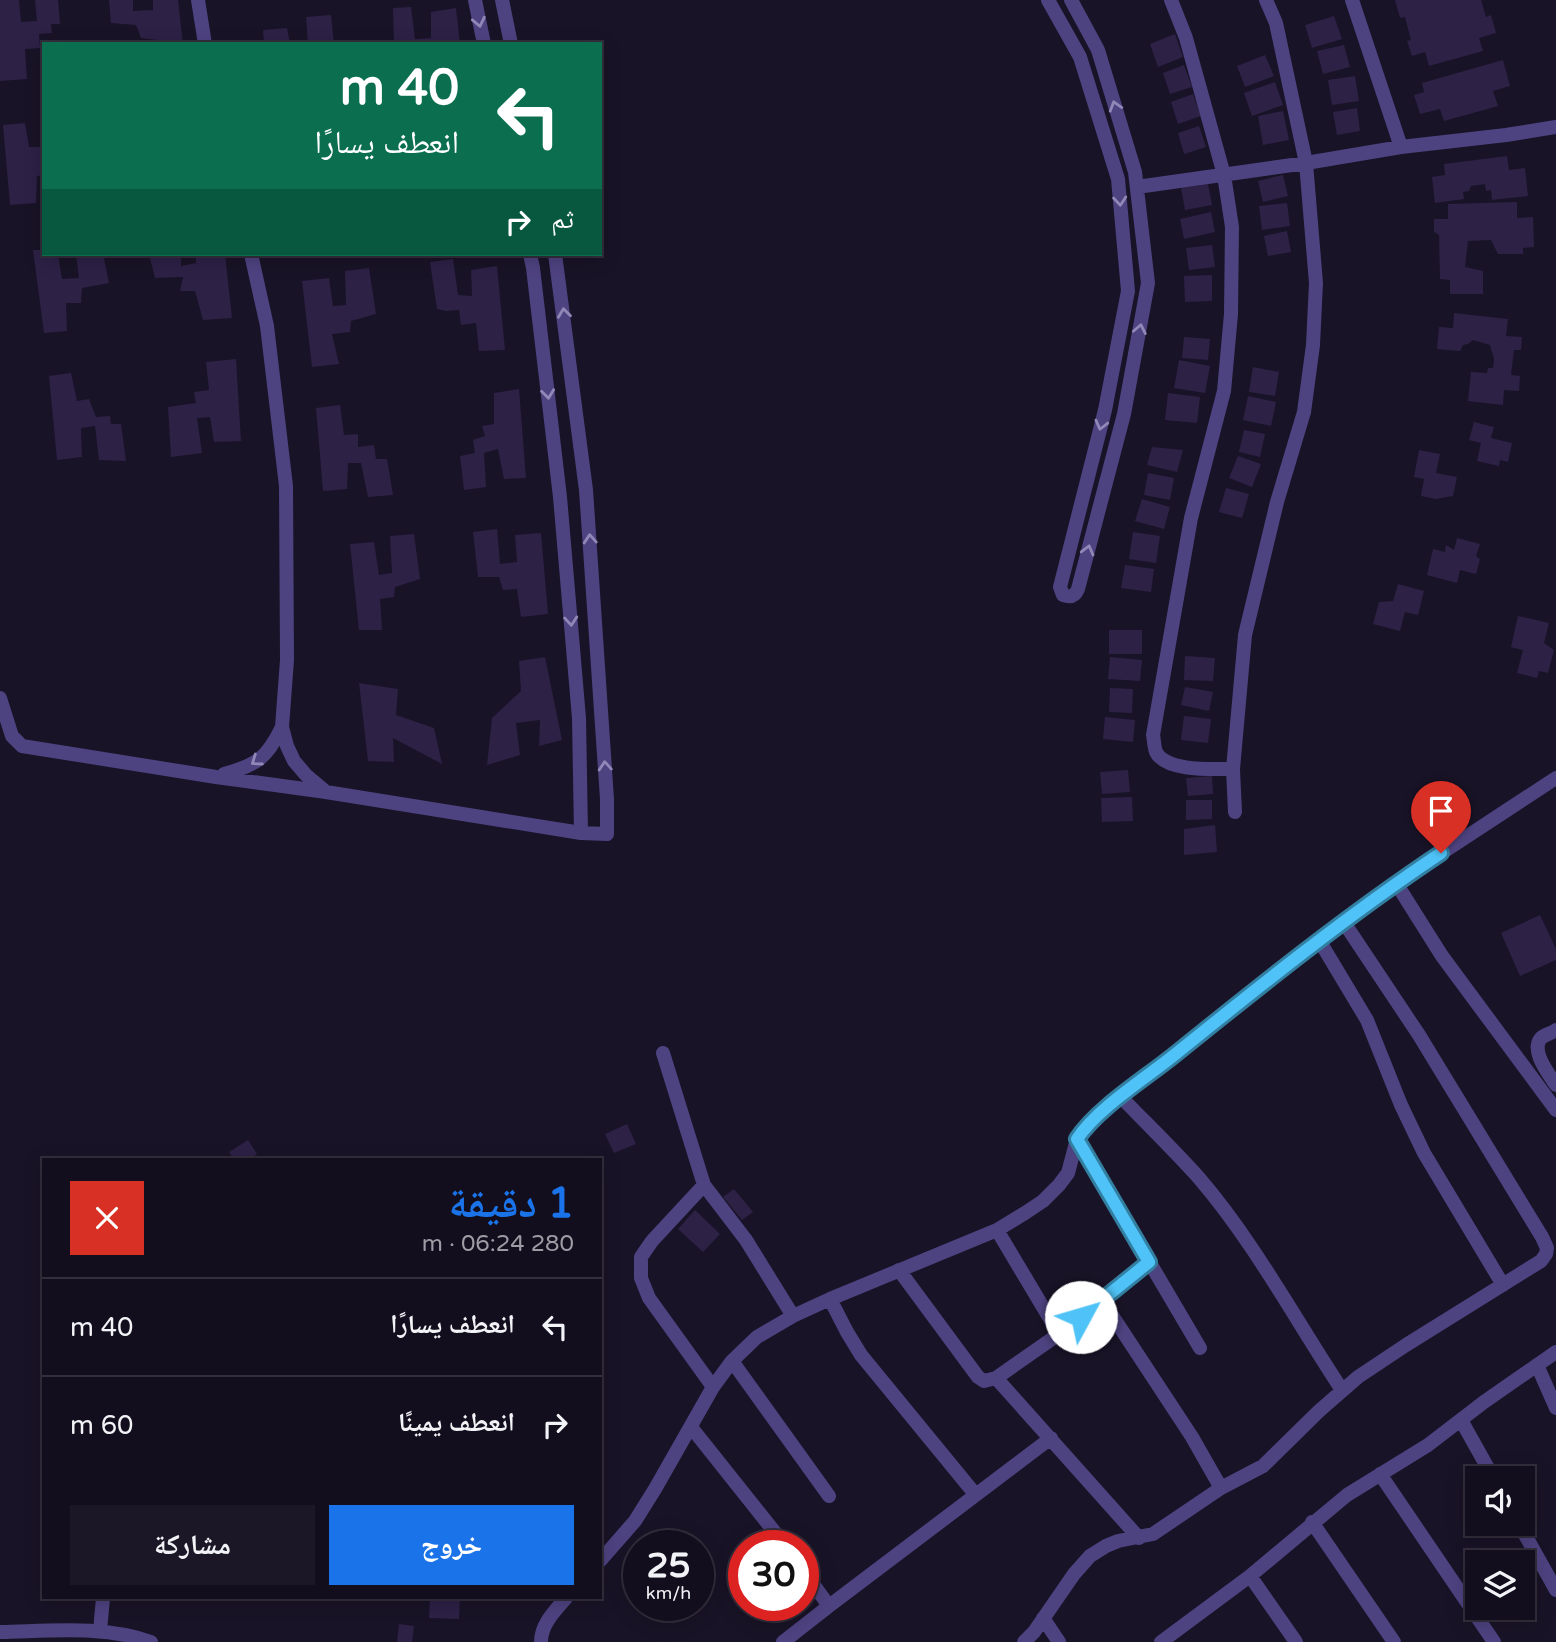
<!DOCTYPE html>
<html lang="ar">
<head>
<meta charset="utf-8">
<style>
	:root { --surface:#130e1d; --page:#1c1726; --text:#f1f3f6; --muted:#9d9ca4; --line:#322e3b; --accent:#1a73e8 }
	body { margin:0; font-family:"Varela Round","Noto Naskh Arabic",sans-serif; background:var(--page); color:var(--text); direction:rtl; height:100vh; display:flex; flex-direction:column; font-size:26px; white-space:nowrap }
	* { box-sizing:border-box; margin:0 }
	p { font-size:23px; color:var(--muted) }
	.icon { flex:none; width:38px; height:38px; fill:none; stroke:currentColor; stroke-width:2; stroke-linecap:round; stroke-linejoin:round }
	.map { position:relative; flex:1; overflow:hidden; direction:ltr }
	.side { position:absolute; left:42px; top:1158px; width:560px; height:441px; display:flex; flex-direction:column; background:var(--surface); border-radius:0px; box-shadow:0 4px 18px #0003,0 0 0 2px var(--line); direction:rtl }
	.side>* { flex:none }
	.hud { position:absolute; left:42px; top:42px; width:560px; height:214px; border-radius:0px; box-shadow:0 4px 18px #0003,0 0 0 2px var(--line); direction:rtl; background:#0b6e4f; color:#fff; overflow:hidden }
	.buttons { position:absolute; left:1465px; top:1466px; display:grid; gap:14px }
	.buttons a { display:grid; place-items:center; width:70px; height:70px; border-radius:0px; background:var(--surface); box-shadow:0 4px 18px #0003,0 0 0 2px var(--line); font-size:35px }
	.speed { position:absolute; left:623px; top:1530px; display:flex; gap:14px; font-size:35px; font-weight:700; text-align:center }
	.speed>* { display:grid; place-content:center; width:91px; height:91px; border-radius:50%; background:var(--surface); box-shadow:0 4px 18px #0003,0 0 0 2px var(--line); line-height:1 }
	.speed small { font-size:18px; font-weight:400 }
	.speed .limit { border:10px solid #d22; background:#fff; color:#111 }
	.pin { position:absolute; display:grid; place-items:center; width:60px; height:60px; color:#fff; margin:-72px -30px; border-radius:50% 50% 50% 0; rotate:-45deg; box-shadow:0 0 7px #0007 }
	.pin .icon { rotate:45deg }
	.me { position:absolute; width:77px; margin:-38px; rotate:51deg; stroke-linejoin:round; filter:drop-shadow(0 0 5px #0008) }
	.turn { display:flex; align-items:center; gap:24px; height:147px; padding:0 28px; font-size:32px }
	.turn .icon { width:91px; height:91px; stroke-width:2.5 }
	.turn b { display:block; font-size:49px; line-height:60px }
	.then { display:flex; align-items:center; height:66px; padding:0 28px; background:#0003; gap:14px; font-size:26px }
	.round { display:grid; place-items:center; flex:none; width:74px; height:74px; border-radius:0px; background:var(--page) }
	.summary { display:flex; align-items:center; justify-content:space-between; height:119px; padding:0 28px }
	h1 { font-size:42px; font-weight:700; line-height:52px; color:var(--accent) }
	.button { display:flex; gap:14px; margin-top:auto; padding:14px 28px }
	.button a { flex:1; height:80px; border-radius:0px; background:var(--accent); color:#fff; font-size:28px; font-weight:700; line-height:80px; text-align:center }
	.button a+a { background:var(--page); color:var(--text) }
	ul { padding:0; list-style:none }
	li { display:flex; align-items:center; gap:21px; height:98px; padding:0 28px; border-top:2px solid var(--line) }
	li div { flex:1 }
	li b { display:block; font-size:26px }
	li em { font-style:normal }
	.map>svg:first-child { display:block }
</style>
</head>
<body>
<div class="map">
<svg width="1556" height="1642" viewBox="0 0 1556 1642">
	<rect width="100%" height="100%" fill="#191327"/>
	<path fill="#2d2146" d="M0,0H19L21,22L37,21L35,0H58L60,24H51L52,33L39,34L40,48L25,49L27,79L0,81Z
		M109,0H133V11L153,10V0H178L183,44H158L157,40L141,38L136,25L111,23Z
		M1395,0H1481L1486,17L1491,15L1496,33L1479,38L1483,51L1429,66L1425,52L1412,56L1407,41L1411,40L1405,17L1400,18Z
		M411,7L415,39L431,38V12L456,8L460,44H394L393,8Z
		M331,15L334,44H308L306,17Z
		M1334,16L1342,39L1312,48L1305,25Z
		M287,28L290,44H264L263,30Z
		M1175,34L1183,57L1158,67L1150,44Z
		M1344,45L1350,67L1323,74L1317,51Z
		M1265,55L1274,76L1245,87L1237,66Z
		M1503,60L1510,86L1493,91L1498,106L1444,121L1440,109L1420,114L1414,95L1424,92L1422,83Z
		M1184,65L1192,87L1170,94L1163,73Z
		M1355,76L1359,101L1332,105L1328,80Z
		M1275,82L1283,105L1252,116L1244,93Z
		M1193,94L1201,116L1178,124L1171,102Z
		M1357,108L1360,131L1337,135L1333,112Z
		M1283,111L1289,140L1263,145L1258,116Z
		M25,123L29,147H44V175L37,176L36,203L10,205L3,125Z
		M1199,126L1206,147L1184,154L1178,133Z
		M1507,156L1509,170L1525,168L1528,196L1492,200L1491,190L1486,191L1485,184L1471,186L1469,191L1463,192L1464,199L1435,203L1432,177L1445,175L1444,164Z
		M1283,175L1288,196L1263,202L1258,181Z
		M1208,184L1212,205L1185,210L1181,188Z
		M1517,202V218L1533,217L1534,247L1523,248V254H1498L1491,240L1468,241L1465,267L1483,271V294H1450V280L1440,279L1439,235L1434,232V219H1448V204Z
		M1287,203L1290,226L1262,230L1259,206Z
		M1211,212L1215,232L1184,239L1180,219Z
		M1287,231L1291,252L1268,256L1264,236Z
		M1212,245L1215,267L1189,270L1186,248Z
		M33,250H44V254H58L62,279L79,278L76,254H103L109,283L82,288L81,303H66L67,331L44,333Z
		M149,254H181V266L196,263V254H225L232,318L203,320L195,291H180L183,277L155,278Z
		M453,259L458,295L472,296L471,270L497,266L505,350L479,351L476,323L461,325L459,310L446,311L437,309L430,262Z
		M369,268L376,314L351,321L350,332L332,334L339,364L312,367L302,281L329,278L333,306L346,305L345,271Z
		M1212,275V301L1185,302L1184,276Z
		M1454,313L1508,319L1506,336L1522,337L1521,350H1514L1511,375L1520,376L1519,391L1504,390L1503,405L1468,401L1471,372L1487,373L1488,368H1493L1494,359L1490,345L1473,340L1468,344L1463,345L1460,351L1437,349L1439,327L1453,328Z
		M1184,337L1210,339L1208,360L1182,358Z
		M236,359L241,441L214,442L210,417L197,418L202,453L171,457L168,407L196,403L194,392L209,390L206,362Z
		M1179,360L1210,366L1205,393L1174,388Z
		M1253,367L1279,372L1275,396L1249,392Z
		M71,373L77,401L89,399L96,417L110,416L111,424H121L126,461L99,460L95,426L81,428L82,457L57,460L49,376Z
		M519,389L526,478L504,479L498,449L484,453L486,487L464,490L460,456L475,453L473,440L485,436L482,426L494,424V393Z
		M1168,393L1200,397L1197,423L1165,420Z
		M1248,396L1276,402L1271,426L1243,420Z
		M340,405L344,435L358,434V447L374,445L376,459H387L393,495L368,497L361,463H348L347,489L323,491L316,408Z
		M1474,422L1494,427L1491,438L1512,443L1508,462L1500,460L1499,466L1477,461L1481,443L1469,440Z
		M1244,430L1265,434L1260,457L1239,452Z
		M1152,447L1183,450L1177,472L1147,465Z
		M1419,450L1440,454L1436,473L1457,477L1453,496L1436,499L1421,496L1424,479L1414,477Z
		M1238,456L1261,464L1252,487L1229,478Z
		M1148,473L1174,478L1170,500L1144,495Z
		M1226,488L1249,494L1242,518L1219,512Z
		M1142,499L1170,507L1164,529L1135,521Z
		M497,529L500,564L517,562L515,535L541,533L548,614L521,617L517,589L503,590L499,577H478L473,532Z
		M1133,532L1160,536L1156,563L1129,559Z
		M414,534L420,579L395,587L394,597L380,599L382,630H359L350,544L374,542L379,575L392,573L390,536Z
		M1457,538L1480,544L1476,556L1480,559L1476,574L1460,570L1457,583L1427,575L1433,549L1445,552L1446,545L1454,550Z
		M1125,565L1154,569L1151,592L1121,588Z
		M1398,584L1424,591L1418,615L1405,612L1400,631L1373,624L1379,602L1393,601Z
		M1518,616L1549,623L1544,643L1554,650L1548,673L1539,671L1537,678L1517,673L1523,650L1511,647Z
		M1109,630H1142V654H1109Z
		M1185,656L1215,658L1213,681L1184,680Z
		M545,657L562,740L539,746L540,720L516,723L520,755L487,765L492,718L521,691L519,661Z
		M1110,657L1142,660L1140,681L1108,679Z
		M359,683L398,689L396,715L434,728L442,764L393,738L394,762L368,761Z
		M1185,687L1213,692L1209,711L1181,705Z
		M1110,688L1133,689L1132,713L1109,712Z
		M1184,716L1211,719L1208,743L1181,740Z
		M1105,717L1135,720L1133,742L1103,739Z
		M1128,770L1130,792L1102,794L1100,772Z
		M1212,776L1213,794L1188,796L1186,778Z
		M1132,797L1133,821L1102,822L1101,798Z
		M1186,800H1212V819L1186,820Z
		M1215,825L1217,852L1184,855V829Z
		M1540,915L1556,949V960L1520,976L1501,933Z
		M627,1124L636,1144L614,1153L605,1134Z
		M248,1140L257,1154L248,1160H234L229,1152Z
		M734,1189L753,1212L742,1220L723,1197Z
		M695,1210L720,1234L703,1252L678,1229Z
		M430,1598H460L459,1619L429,1618Z
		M399,1624L414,1626L412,1642H397Z"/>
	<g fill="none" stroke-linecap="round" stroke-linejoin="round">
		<path stroke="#4e4381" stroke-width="14" d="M198,0L205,44
			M475,0L484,44
			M502,0L511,44
			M1048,0L1080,57L1118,179L1128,291L1105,410L1060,587L1063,595C1071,598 1075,596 1078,589L1124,414L1148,283L1135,172L1098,50L1071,0
			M1171,0L1186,38L1224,175L1232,227L1231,314L1224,391L1191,518L1153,735C1154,739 1154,747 1156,752C1166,772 1213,769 1233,769
			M1352,0L1401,147
			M1137,187L1306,163L1401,147L1506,135L1556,127
			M251,254L267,326L286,486L287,660L282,727L287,746L294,761L306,775L325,791
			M530,254L533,268L560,497L579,718L581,833
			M0,698L12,736L22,746L216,777L326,792L581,833L607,834V799L586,490L555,254
			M224,774C257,765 267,758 282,727
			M1235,812L1233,769L1245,635L1277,502L1304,412L1313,345L1316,283L1306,163L1276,23L1266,0
			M1396,883L1442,956L1556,1110
			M1319,940L1367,1020L1401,1105L1424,1153L1503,1285
			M1556,1030C1552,1033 1544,1035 1541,1038C1530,1051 1549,1074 1556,1085
			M663,1053L704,1185L652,1241L641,1257V1278L649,1298L713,1387
			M1121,1097C1147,1124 1174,1150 1199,1178C1254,1242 1295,1319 1342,1390
			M1077,1139L1200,1348
			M704,1185L746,1240L793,1316
			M997,1230L1059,1334L996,1378L1139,1538
			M899,1270L978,1377L984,1381L996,1378
			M830,1299L847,1332L861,1355L975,1494
			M1102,1300L1192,1437L1221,1488
			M1059,1334L1149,1262
			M732,1361L829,1496
			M1537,1365L1556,1408
			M1461,1420L1494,1479
			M691,1427L785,1545
			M1380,1474L1494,1642
			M1312,1522L1394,1642
			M1519,1524L1556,1590
			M600,1561L635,1521L655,1489L713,1387L732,1361L757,1337L793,1316L830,1299L997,1230L1025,1213L1043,1201L1059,1185L1068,1173L1077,1139L1084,1128L1102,1111L1343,921L1396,883L1556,778
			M803,1570L829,1606L1051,1438
			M1250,1576L1296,1642
			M1043,1618L1059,1642
			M100,1631L103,1598
			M0,1632C50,1631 103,1625 151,1642
			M541,1642C541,1624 555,1611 566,1598
			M783,1642L829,1606
			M1024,1642L1034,1632L1074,1574L1090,1556L1106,1546L1118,1541L1153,1534L1221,1488L1263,1466L1319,1411L1358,1377L1406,1345L1541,1261L1546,1254L1547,1248L1542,1237L1419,1035L1343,921
			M1161,1642L1250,1576L1347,1495L1428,1445L1484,1402L1556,1352"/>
	</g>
	<defs><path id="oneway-chevron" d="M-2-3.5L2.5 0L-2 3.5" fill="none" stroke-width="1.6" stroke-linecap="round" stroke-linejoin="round" transform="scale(1.75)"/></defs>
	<g stroke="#9288b8">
		<use href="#oneway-chevron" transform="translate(479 22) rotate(78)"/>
		<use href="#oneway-chevron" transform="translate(1115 106) rotate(-107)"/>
		<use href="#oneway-chevron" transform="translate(1120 201) rotate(85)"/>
		<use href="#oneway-chevron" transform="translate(564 313) rotate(-97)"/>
		<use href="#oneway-chevron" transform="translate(1140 329) rotate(-79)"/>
		<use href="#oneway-chevron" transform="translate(548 394) rotate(83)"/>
		<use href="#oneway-chevron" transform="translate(1101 425) rotate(104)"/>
		<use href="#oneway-chevron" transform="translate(590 539) rotate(-94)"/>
		<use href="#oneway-chevron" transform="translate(1088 550) rotate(-75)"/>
		<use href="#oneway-chevron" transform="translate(571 621) rotate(85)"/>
		<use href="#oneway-chevron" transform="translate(256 761) rotate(145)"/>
		<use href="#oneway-chevron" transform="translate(605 766) rotate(-94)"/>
	</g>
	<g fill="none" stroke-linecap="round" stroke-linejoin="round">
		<defs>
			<path id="route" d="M1081,1317L1149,1262L1077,1139C1098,1108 1143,1080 1173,1056C1261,985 1348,915 1441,853"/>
		</defs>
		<use href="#route" stroke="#337fa1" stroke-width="18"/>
		<use href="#route" stroke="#4fc3f7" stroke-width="12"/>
	</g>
</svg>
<div class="buttons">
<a><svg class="icon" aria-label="sound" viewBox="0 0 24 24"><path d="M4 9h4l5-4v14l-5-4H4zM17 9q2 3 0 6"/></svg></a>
<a><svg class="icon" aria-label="layers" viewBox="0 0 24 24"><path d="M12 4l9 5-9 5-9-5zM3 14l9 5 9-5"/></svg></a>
</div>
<div class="speed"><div>25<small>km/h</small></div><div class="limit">30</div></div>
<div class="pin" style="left:1441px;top:853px;background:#d93025"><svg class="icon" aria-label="arrive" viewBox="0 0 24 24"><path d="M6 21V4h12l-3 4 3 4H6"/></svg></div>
<svg class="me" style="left:1081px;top:1317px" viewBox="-20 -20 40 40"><circle r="19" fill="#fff"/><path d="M0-13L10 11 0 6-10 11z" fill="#4fc3f7"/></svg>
<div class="hud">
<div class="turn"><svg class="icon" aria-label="left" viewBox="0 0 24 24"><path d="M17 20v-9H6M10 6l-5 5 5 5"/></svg><div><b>40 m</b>انعطف يسارًا</div></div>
<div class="then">ثم<svg class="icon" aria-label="right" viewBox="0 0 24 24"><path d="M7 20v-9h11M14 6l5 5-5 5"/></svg></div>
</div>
<section class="side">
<div class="summary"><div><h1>1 دقيقة</h1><p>280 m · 06:24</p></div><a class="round" style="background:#d93025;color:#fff"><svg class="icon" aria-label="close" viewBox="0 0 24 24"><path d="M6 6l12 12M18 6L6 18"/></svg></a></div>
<ul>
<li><svg class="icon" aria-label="left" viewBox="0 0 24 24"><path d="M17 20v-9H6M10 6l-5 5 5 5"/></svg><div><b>انعطف يسارًا</b></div><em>40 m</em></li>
<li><svg class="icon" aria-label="right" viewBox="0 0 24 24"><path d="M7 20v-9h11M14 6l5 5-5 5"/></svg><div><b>انعطف يمينًا</b></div><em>60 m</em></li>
</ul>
<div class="button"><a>خروج</a><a>مشاركة</a></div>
</section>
</div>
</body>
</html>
